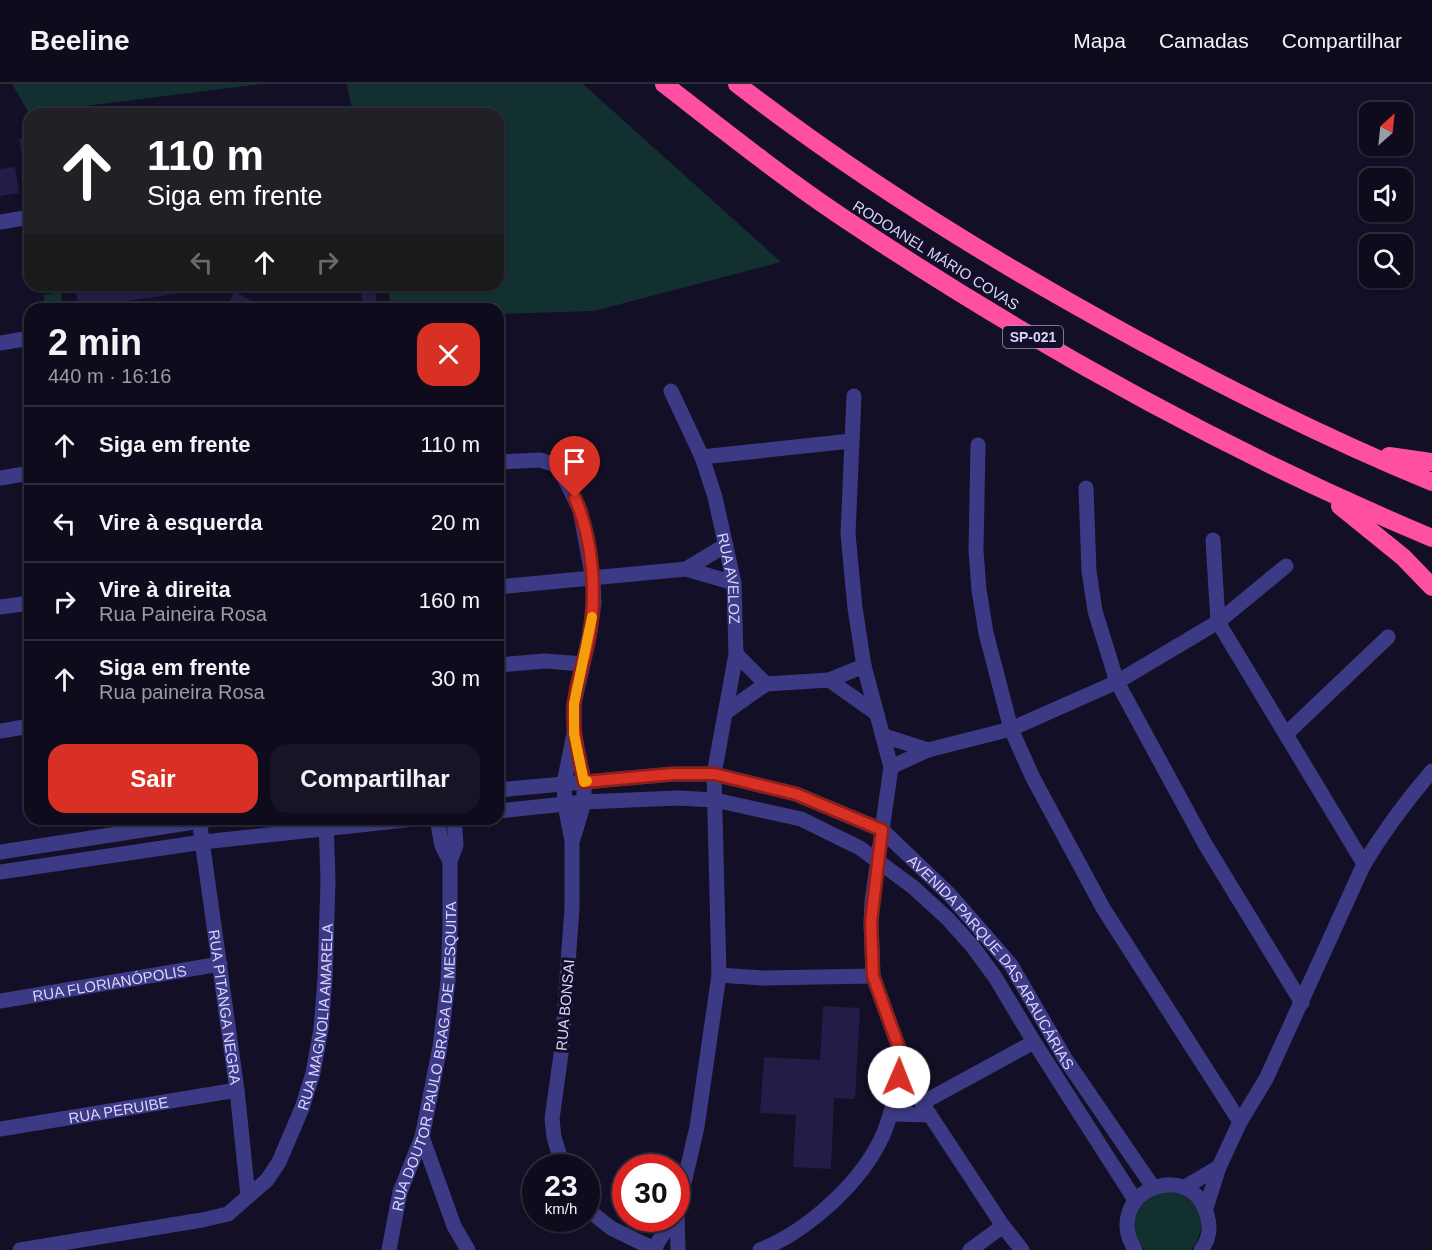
<!DOCTYPE html>
<html lang="pt">
<head>
<meta charset="utf-8">
<style>
	:root { --surface:#0e0b1c; --page:#171425; --text:#f1f3f6; --muted:#9b9ba3; --line:#2e2b3b; --accent:#d93025 }
	body { margin:0; font-family:Helvetica,sans-serif; background:var(--page); color:var(--text); height:100vh; display:flex; flex-direction:column; font-size:22px; white-space:nowrap }
	* { box-sizing:border-box; margin:0 }
	p { font-size:20px; color:var(--muted) }
	.icon { flex:none; width:33px; height:33px; fill:none; stroke:currentColor; stroke-width:2; stroke-linecap:round; stroke-linejoin:round }
	.map { position:relative; flex:1; overflow:hidden }
	.panel { position:absolute; left:24px; top:219px; width:480px; height:522px; display:flex; flex-direction:column; background:var(--surface); border-radius:18px; box-shadow:0 2px 4px #0004,0 0 0 2px var(--line) }
	.panel>* { flex:none }
	.hud { position:absolute; left:24px; top:24px; width:480px; height:183px; border-radius:18px; box-shadow:0 2px 4px #0004,0 0 0 2px var(--line); background:#202124; color:#fff; overflow:hidden }
	.needle { width:39px; rotate:27deg }
	.buttons { position:absolute; left:1359px; top:18px; display:grid; gap:12px }
	.buttons a { display:grid; place-items:center; width:54px; height:54px; border-radius:12px; background:var(--surface); box-shadow:0 2px 4px #0004,0 0 0 2px var(--line); font-size:30px }
	.speed { position:absolute; left:522px; top:1070px; display:flex; gap:12px; font-size:30px; font-weight:700; text-align:center }
	.speed>* { display:grid; place-content:center; width:78px; height:78px; border-radius:50%; background:var(--surface); box-shadow:0 2px 4px #0004,0 0 0 2px var(--line); line-height:1 }
	.speed small { font-size:15px; font-weight:400 }
	.speed .limit { border:9px solid #d22; background:#fff; color:#111 }
	.pin { position:absolute; display:grid; place-items:center; width:51px; height:51px; color:#fff; margin:-62px -26px; border-radius:50% 50% 50% 0; rotate:-45deg; box-shadow:0 0 6px #0007 }
	.pin .icon { rotate:45deg }
	.me { position:absolute; width:66px; margin:-33px; rotate:1deg; stroke-linejoin:round; filter:drop-shadow(0 0 4px #0008) }
	.turn { display:flex; align-items:center; gap:21px; height:126px; padding:0 24px; font-size:27px }
	.turn .icon { width:78px; height:78px; stroke-width:2.5 }
	.turn b { display:block; font-size:42px; line-height:51px }
	.lanes { display:flex; align-items:center; height:57px; padding:0 24px; background:#0003; justify-content:center; gap:30px; direction:ltr }
	.lanes .off { opacity:.35 }
	.round { display:grid; place-items:center; flex:none; width:63px; height:63px; border-radius:18px; background:var(--page) }
	.head { display:flex; align-items:center; justify-content:space-between; height:102px; padding:0 24px }
	h1 { font-size:36px; font-weight:800; line-height:45px }
	.button { display:flex; gap:12px; margin-top:auto; padding:12px 24px }
	.button a { flex:1; height:69px; border-radius:18px; background:var(--accent); color:#fff; font-size:24px; font-weight:800; line-height:69px; text-align:center }
	.button a+a { background:var(--page); color:var(--text) }
	ul { padding:0; list-style:none }
	li { display:flex; align-items:center; gap:18px; height:78px; padding:0 24px; border-top:2px solid var(--line) }
	li div { flex:1 }
	li b { display:block; font-size:22px }
	li em { font-style:normal }
	header { display:flex; align-items:center; gap:36px; box-sizing:border-box; height:84px; padding:0 30px; background:var(--surface); border-bottom:2px solid var(--line) }
	header strong { font-size:28px }
	nav { display:flex; gap:33px; margin-inline-start:auto; font-size:21px }
	.map>svg:first-child { display:block }
</style>
</head>
<body>
<header>
<strong>Beeline</strong>
<nav><a>Mapa</a><a>Camadas</a><a>Compartilhar</a></nav>
</header>
<div class="map">
<svg width="1432" height="1166" viewBox="0 0 1432 1166">
	<rect width="100%" height="100%" fill="#130f26"/>
	<path fill="#12302f" d="M12,0H263L29,29Z
		M347,0H583L781,178L594,227L498,230V225H392L387,201H498V30H353Z
		M61,208L63,225H47L43,211Z
		M1167,1107C1200,1112 1212,1139 1191,1166H1145C1122,1143 1137,1114 1167,1107Z"/>
	<path fill="#241b47" d="M30,53V84H24L19,55Z
		M15,83L19,109L0,112V85Z
		M75,201H117V206L146,201H191L192,207L79,225Z
		M360,201H374L378,225H364Z
		M235,207L246,214L269,225H225Z
		M823,922L860,924L855,1015L834,1014L831,1085L793,1083L796,1031L760,1029L764,973L820,976Z"/>
	<g fill="none" stroke-linecap="round" stroke-linejoin="round">
		<g stroke="#3d3a85" stroke-width="15">
			<path d="M0,138L30,133"/>
			<path d="M0,259L30,254"/>
			<path id="s1" d="M671,307L702,373L715,413L734,499L736,570L714,690L719,891L697,1043L677,1129L678,1166"/>
			<path d="M854,312L848,450L855,524L864,582L891,683L872,817L871,838L873,892L903,975L922,1019L1003,1142L1022,1166"/>
			<path d="M978,361L976,467L979,506L986,549L1011,645L1033,694L1103,824L1240,1038"/>
			<path d="M702,373L851,357"/>
			<path d="M498,378L540,376L553,380L561,387L580,426L593,496L594,519L589,553L574,620V650L564,699L565,721L572,757V824L562,963L552,1035L554,1053L563,1083"/>
			<path d="M0,394L30,389"/>
			<path d="M1086,404L1089,487L1095,527L1117,598L1205,760L1302,919"/>
			<path d="M1213,456L1218,538L1364,780"/>
			<path d="M686,485L726,461"/>
			<path d="M498,503L686,485L734,499"/>
			<path d="M0,523L30,519"/>
			<path d="M736,570L766,600"/>
			<path d="M498,581L545,577L583,580"/>
			<path d="M829,596L877,630"/>
			<path d="M726,628L766,600L829,596L864,582"/>
			<path d="M0,647L30,642"/>
			<path d="M1286,650L1388,553"/>
			<path d="M884,652L928,666"/>
			<path d="M891,683L928,666L1011,645L1117,598L1218,538L1286,482"/>
			<path id="s2" d="M498,706L673,690H714L796,710L882,746L950,811L1011,881L1066,976L1153,1103"/>
			<path d="M498,727L584,718L678,714L715,716L801,735L860,764L913,803L948,835L973,863L995,893L1034,958L1135,1116"/>
			<path id="s3" d="M199,735L237,1006L248,1112"/>
			<path d="M437,735L442,762L450,777"/>
			<path d="M573,755L584,718V697L575,655"/>
			<path d="M0,768L214,735"/>
			<path d="M0,788L203,758L415,735"/>
			<path d="M719,891L763,894L873,892"/>
			<path id="s4" d="M0,917L220,880"/>
			<path d="M922,1019L1034,958"/>
			<path d="M891,1030L930,1031"/>
			<path id="s5" d="M0,1045L237,1006"/>
			<path d="M422,1053L454,1142L468,1166"/>
			<path d="M1185,1103L1219,1083"/>
			<path d="M586,1124L611,1144L656,1166"/>
			<path d="M1206,1124L1219,1083L1240,1038L1266,995L1364,780C1384,747 1407,716 1432,687"/>
			<path id="s6" d="M20,1166L202,1136L228,1130L267,1096L279,1078L302,1024L313,989L321,945L325,895L328,797L326,735"/>
			<path id="s7" d="M389,1166L400,1108L422,1053L440,963L448,897L450,843V777L456,761L454,735"/>
			<path d="M653,1166L673,1134"/>
			<path d="M760,1166C808,1147 862,1098 883,1051C893,1027 898,1000 903,975"/>
			<path d="M970,1166L1003,1142"/>
			<path d="M1135,1166C1100,1108 1191,1072 1207,1131C1211,1143 1209,1156 1201,1166"/>
		</g>
		<path stroke="#ff4fa3" stroke-width="18" d="M664,0C722,45 781,92 842,133C1029,258 1225,367 1432,454
			M737,0C839,79 947,148 1059,212C1180,281 1303,345 1432,398
			M1389,372L1432,378
			M1340,422L1403,473L1432,503"/>
	</g>
	<g fill="none" stroke-linecap="round" stroke-linejoin="round">
		<defs>
			<path id="route" d="M575,414C593,456 597,510 589,554C585,576 576,598 574,621C572,647 579,672 584,698L673,690H714L796,710L882,746L871,838L873,892L903,975L899,993"/>
		</defs>
		<use href="#route" stroke="#8d1f18" stroke-width="15"/>
		<use href="#route" stroke="#d93025" stroke-width="10"/>
		<path stroke="#f59e0b" stroke-width="10" d="M587,697L584,698L574,650V620L592,533"/>
	</g>
	<g text-anchor="middle" dominant-baseline="central" stroke-width="6" stroke-linejoin="round" paint-order="stroke">
		<rect fill="#130f26" stroke="#9e99be" stroke-width="1.5" x="1003" y="242" width="60" height="22" rx="4.5"/>
		<g font-size="14" font-weight="bold" fill="#d9d4ff">
			<text x="1033" y="253">SP-021</text>
		</g>
		<g font-size="15" fill="#d9d4ff" stroke="#130f26">
			<text transform="translate(936 171) rotate(32)">RODOANEL MÁRIO COVAS</text>
			<text stroke="none"><textPath href="#s1" startOffset="198">RUA AVELOZ</textPath></text>
			<text stroke="none"><textPath href="#s2" startOffset="567">AVENIDA PARQUE DAS ARAUCÁRIAS</textPath></text>
			<text stroke="none"><textPath href="#s4" startOffset="111">RUA FLORIANÓPOLIS</textPath></text>
			<text transform="translate(565 921) rotate(-85)">RUA BONSAI</text>
			<text stroke="none"><textPath href="#s3" startOffset="190">RUA PITANGA NEGRA</textPath></text>
			<text stroke="none"><textPath href="#s6" startOffset="436">RUA MAGNOLIA AMARELA</textPath></text>
			<text stroke="none"><textPath href="#s7" startOffset="198">RUA DOUTOR PAULO BRAGA DE MESQUITA</textPath></text>
			<text stroke="none"><textPath href="#s5" startOffset="120">RUA PERUIBE</textPath></text>
		</g>
	</g>
</svg>
<div class="buttons">
<a><svg class="needle" viewBox="-14 -14 28 28"><path d="M0-13l5 13h-10z" fill="#e53935"/><path d="M0 13l5-13h-10z" fill="#9b9ba3"/></svg></a>
<a><svg class="icon" aria-label="sound" viewBox="0 0 24 24"><path d="M4 9h4l5-4v14l-5-4H4zM17 9q2 3 0 6"/></svg></a>
<a><svg class="icon" aria-label="search" viewBox="0 0 24 24"><circle cx="10" cy="10" r="6"/><path d="M15 15l6 6"/></svg></a>
</div>
<div class="speed"><div>23<small>km/h</small></div><div class="limit">30</div></div>
<div class="pin" style="left:575px;top:414px;background:#d93025"><svg class="icon" aria-label="arrive" viewBox="0 0 24 24"><path d="M6 21V4h12l-3 4 3 4H6"/></svg></div>
<svg class="me" style="left:899px;top:993px" viewBox="-20 -20 40 40"><circle r="19" fill="#fff"/><path d="M0-13L10 11 0 6-10 11z" fill="#d93025"/></svg>
<div class="hud">
<div class="turn"><svg class="icon" aria-label="ahead" viewBox="0 0 24 24"><path d="M12 20V5M6 11l6-6 6 6"/></svg><div><b>110 m</b>Siga em frente</div></div>
<div class="lanes"><svg class="icon off" aria-label="left" viewBox="0 0 24 24"><path d="M17 20v-9H6M10 6l-5 5 5 5"/></svg><svg class="icon" aria-label="ahead" viewBox="0 0 24 24"><path d="M12 20V5M6 11l6-6 6 6"/></svg><svg class="icon off" aria-label="right" viewBox="0 0 24 24"><path d="M7 20v-9h11M14 6l5 5-5 5"/></svg></div>
</div>
<section class="panel">
<div class="head"><div><h1>2 min</h1><p>440 m · 16:16</p></div><a class="round" style="background:#d93025;color:#fff"><svg class="icon" aria-label="close" viewBox="0 0 24 24"><path d="M6 6l12 12M18 6L6 18"/></svg></a></div>
<ul>
<li><svg class="icon" aria-label="ahead" viewBox="0 0 24 24"><path d="M12 20V5M6 11l6-6 6 6"/></svg><div><b>Siga em frente</b></div><em>110 m</em></li>
<li><svg class="icon" aria-label="left" viewBox="0 0 24 24"><path d="M17 20v-9H6M10 6l-5 5 5 5"/></svg><div><b>Vire à esquerda</b></div><em>20 m</em></li>
<li><svg class="icon" aria-label="right" viewBox="0 0 24 24"><path d="M7 20v-9h11M14 6l5 5-5 5"/></svg><div><b>Vire à direita</b><p>Rua Paineira Rosa</p></div><em>160 m</em></li>
<li><svg class="icon" aria-label="ahead" viewBox="0 0 24 24"><path d="M12 20V5M6 11l6-6 6 6"/></svg><div><b>Siga em frente</b><p>Rua paineira Rosa</p></div><em>30 m</em></li>
</ul>
<div class="button"><a>Sair</a><a>Compartilhar</a></div>
</section>
</div>
</body>
</html>
